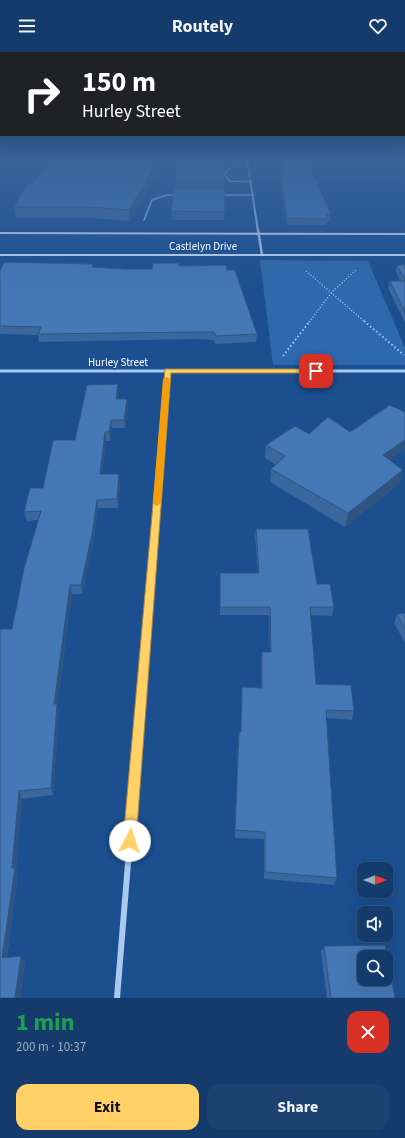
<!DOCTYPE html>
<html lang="en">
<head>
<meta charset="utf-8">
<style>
	:root { --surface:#143b6b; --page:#1d4271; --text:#f1f3f6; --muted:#9dadc1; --line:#33557e; --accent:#ffd166 }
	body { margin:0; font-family:"Source Sans 3",sans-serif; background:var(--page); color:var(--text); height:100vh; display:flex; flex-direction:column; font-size:15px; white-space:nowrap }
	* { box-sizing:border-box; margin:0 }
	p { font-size:13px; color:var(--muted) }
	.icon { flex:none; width:22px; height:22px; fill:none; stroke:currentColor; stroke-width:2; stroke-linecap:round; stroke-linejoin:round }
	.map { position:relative; height:946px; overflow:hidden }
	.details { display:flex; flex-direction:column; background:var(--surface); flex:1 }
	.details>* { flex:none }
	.hud { position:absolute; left:0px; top:0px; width:405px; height:84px; box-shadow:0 4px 16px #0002,0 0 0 1px var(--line); background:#202124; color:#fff; overflow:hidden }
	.needle { width:26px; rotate:90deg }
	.tools { position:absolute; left:357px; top:810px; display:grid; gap:8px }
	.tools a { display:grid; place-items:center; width:36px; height:36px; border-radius:8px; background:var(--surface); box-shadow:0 4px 16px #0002,0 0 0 1px var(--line); font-size:20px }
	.pin { position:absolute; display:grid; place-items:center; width:34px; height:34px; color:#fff; margin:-17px; border-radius:8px; box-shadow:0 2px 6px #0006 }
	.me { position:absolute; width:44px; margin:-22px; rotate:5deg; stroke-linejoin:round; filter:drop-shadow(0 0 3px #0008) }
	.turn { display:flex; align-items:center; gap:14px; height:84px; padding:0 16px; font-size:18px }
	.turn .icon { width:52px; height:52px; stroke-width:2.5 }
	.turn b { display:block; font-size:28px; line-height:34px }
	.round { display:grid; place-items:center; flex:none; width:42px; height:42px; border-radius:12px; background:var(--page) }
	.head { display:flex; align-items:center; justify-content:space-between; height:68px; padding:0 16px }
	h1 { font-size:24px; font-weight:700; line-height:30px; color:#1e9e55 }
	.primary-button { display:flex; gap:8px; margin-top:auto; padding:8px 16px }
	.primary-button a { flex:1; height:46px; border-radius:12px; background:var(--accent); color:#111; font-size:16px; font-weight:700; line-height:46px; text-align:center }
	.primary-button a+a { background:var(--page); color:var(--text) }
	header { display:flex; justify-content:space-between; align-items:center; height:52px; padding:0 16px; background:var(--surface); font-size:18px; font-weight:700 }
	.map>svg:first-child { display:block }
</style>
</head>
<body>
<header><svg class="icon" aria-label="menu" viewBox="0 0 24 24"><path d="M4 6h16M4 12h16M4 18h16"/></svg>Routely<svg class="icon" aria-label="heart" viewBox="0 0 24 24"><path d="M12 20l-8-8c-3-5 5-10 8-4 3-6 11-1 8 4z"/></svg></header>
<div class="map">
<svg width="405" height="946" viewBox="0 0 405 946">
	<rect width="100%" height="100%" fill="#1b4f8f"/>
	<path fill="#2e69ad" d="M260,208L368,209L405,296V313H273Z"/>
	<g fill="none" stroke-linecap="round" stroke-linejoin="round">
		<path stroke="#a9c9ee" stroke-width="1.5" stroke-dasharray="1 2" stroke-linecap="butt" d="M306,219L365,270
			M309,270L332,240L356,218"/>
		<path stroke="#a9c9ee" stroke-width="2" stroke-dasharray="1.5 2.5" stroke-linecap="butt" d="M364,269L404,303
			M283,304L310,269"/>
		<path stroke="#a9c9ee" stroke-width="1.5" d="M243,107L248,109L237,110L225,121V124L230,129L251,130
			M221,143H254
			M144,168L152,148L167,143H176"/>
		<path stroke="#a9c9ee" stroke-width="2" d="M247,107L258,179
			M403,107L405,109"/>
		<path stroke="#a9c9ee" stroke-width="2.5" d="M258,178L262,203"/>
		<path stroke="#a9c9ee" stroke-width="3" d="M0,319H405
			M163,385L168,319"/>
		<path stroke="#a9c9ee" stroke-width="4" d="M151,530L163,384"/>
		<path stroke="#a9c9ee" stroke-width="5" d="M136,714L151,529"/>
		<path stroke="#a9c9ee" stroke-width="6" d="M117,946L136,713"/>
		<path fill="#d6e6fa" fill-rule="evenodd" d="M0,180L405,181V183L0,182Z
			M0,202H405V204H0Z"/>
	</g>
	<path fill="#3a679d" d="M68,107H165L130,169L90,166H16L14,155L32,132Z
		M281,107H306L331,162L330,169H327L326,173H287L282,141L283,115Z
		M175,130H224V168H172L171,159L175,137Z
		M93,212L94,215L125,217H152L179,214L227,218L257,282L256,290L215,292L214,288L197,287L39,290L38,283L0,282V218Z
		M397,213H405V271L388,236L390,229H400L396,220Z
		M119,341L118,347H127L128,355L125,376H112L110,389H106L102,422L120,430L118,456H98L94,486L82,542H72L57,654L59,660L53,743L22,747L16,819L18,823L7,905L25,909L20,946H0L12,577L38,468L27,469L24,460L43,436L75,388Z
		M309,382L390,409L400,431L345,475L270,430L271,417L276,413L265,406L266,393Z
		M256,477L317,532L334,555L332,564L310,563L316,632L354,659L352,668L326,666L337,826L334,833L264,827V787L235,786L238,688L239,680H241L242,635L261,636V608L262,600H270L269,563H220V521H258L255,485Z
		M405,561V591L394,571L397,562Z
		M324,894L395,946H327L321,900Z"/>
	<path fill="#305480" d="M159,107H165L130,169L129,158Z
		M118,332L119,341L117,355L116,347Z
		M127,347L128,355L125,376L124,368Z
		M111,368L112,376L110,389L109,380Z
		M105,380L106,389L101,431L100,422Z
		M405,388V398L379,416L383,403Z
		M403,418L400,431L345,475L348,461Z
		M119,422L120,430L118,456L117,447Z
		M97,448L98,456L94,486L82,542L81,533Z
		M70,533L72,542L57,654L59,660L53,743L51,736L54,652Z
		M19,739L22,747L16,819L18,823L6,911L2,906L12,816Z
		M21,904L25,909L20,946H15Z"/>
	<path fill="#4478b7" stroke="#305480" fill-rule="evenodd" d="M68,107H159L129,158L89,155H14L27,132H32L45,113Z
		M178,107H223L224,130H175Z
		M283,107H306L331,162H326L327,167L287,166L283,135Z
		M174,137H224L225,160L171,159Z
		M4,210L93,212L92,215L125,217H152L153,211H179V214L226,213L227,218H235L257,282L216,284L214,280H197L38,282L41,275L0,274V218Z
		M397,213H405V228Z
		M390,229H405V260Z
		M118,332L116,347H127L124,368H111L109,380H105L100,422H119L117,447L97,448L93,477L81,533H70L54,652H57L51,736L19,739L12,816H15L2,906L21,904L15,946H0V577H12L24,516L41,459L24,460L30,436H43L53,388H75L87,333Z
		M390,353L405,360V388L383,403L403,418L348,461L271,417L285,404L266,393L295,374L309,382L328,365L350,380Z
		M256,477H308L317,532H330L334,555H310L316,632L351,633L354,659L326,658L337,826L265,820V780L235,778L239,680H241L242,635L262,636V600H271L270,555H220V521H259Z
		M405,561V577L397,562Z
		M385,893L395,946H331L324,894ZM364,905H386V927H364Z"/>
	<linearGradient id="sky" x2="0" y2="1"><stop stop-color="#0f2b4f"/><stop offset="0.45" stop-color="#39639b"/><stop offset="1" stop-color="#39639b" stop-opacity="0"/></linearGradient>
	<rect width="405" height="239" fill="url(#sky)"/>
	<path fill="#ffd166" stroke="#a68842" d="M165,317H316L320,319L316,321H171L136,789L134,794L130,796L125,794L123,789Z"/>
	<path fill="#f59e0b" d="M167,325L170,327L161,451L157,454L153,451L163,327Z"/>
	<g text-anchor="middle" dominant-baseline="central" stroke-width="3" stroke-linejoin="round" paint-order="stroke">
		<g font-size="11" fill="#fff" stroke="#1b4f8f">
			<text x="203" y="194">Castlelyn Drive</text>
			<text x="118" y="310">Hurley Street</text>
		</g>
	</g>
</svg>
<div class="tools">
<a><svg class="needle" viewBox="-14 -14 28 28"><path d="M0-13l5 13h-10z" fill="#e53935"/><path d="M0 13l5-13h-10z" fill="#9dadc1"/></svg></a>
<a><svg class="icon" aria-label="sound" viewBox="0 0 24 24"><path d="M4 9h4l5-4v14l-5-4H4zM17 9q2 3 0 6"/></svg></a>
<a><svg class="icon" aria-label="search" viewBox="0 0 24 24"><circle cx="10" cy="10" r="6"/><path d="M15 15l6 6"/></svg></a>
</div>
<div class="pin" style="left:316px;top:319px;background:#d93025"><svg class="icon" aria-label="arrive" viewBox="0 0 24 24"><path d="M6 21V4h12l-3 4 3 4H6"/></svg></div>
<svg class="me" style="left:130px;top:789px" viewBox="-20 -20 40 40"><circle r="19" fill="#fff"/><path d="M0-13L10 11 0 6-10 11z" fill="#ffd166"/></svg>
<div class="hud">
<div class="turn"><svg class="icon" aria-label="right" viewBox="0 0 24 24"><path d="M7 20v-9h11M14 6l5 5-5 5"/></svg><div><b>150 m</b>Hurley Street</div></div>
</div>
</div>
<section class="details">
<div class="head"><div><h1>1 min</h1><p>200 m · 10:37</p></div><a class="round" style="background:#d93025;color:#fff"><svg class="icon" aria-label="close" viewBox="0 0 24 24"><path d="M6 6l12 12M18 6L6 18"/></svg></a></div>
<div class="primary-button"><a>Exit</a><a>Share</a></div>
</section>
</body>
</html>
